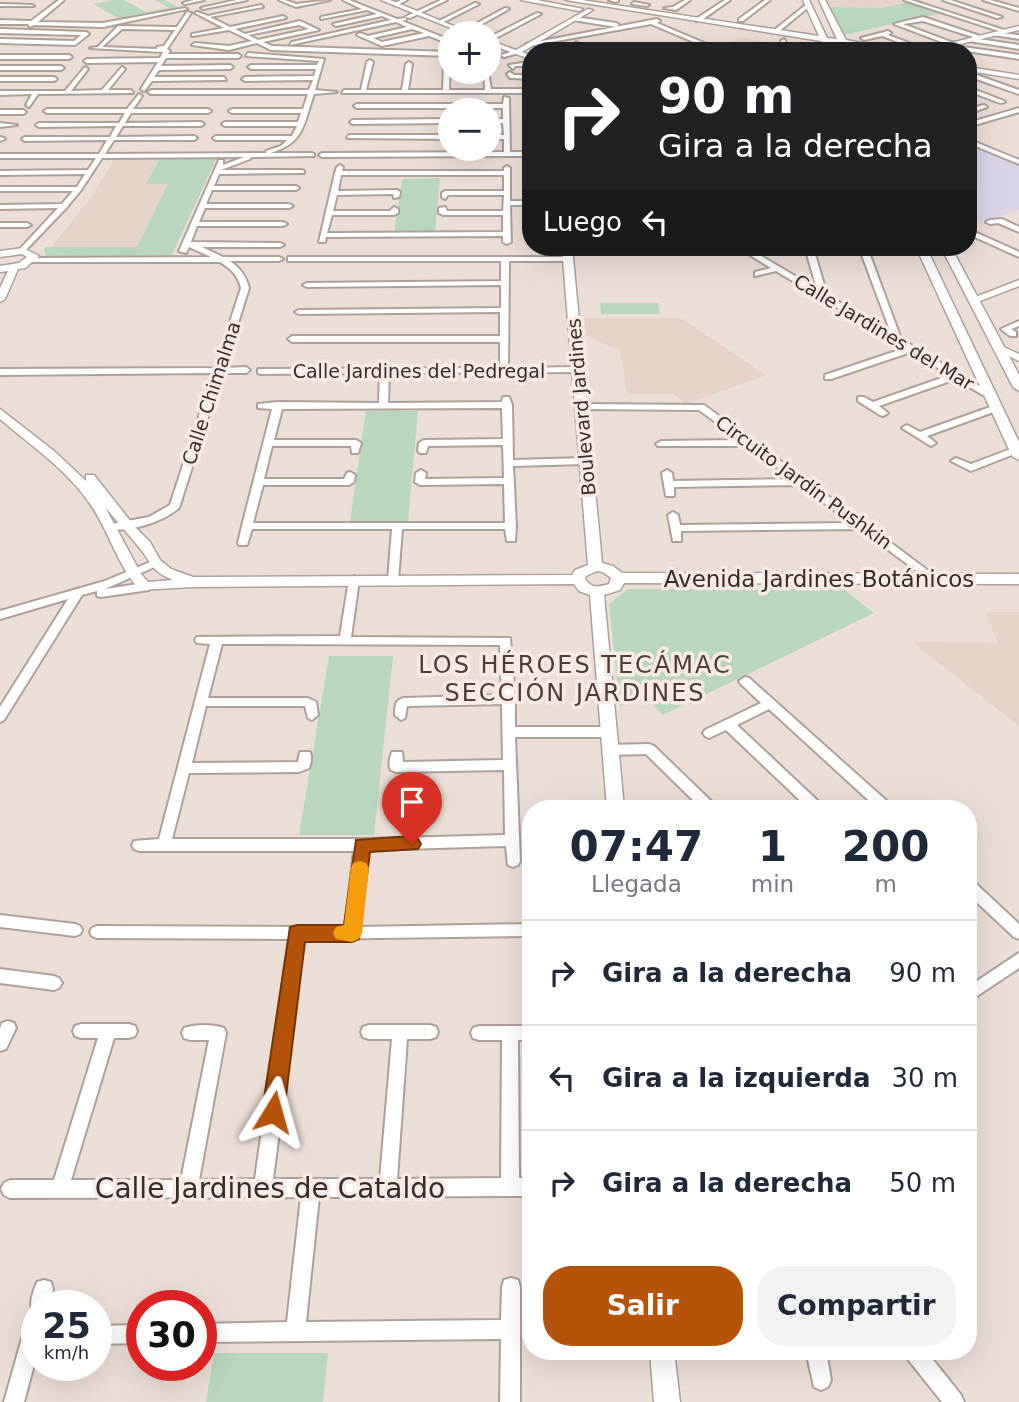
<!DOCTYPE html>
<html lang="es">
<head>
<meta charset="utf-8">
<style>
	:root { --surface:#fff; --page:#f2f2f3; --text:#1f2937; --muted:#747a83; --line:#e0e1e3; --accent:#b45309 }
	body { margin:0; font-family:"DejaVu Sans",sans-serif; background:var(--page); color:var(--text); height:100vh; display:flex; flex-direction:column; font-size:26px; white-space:nowrap }
	* { box-sizing:border-box; margin:0 }
	p { font-size:23px; color:var(--muted) }
	.icon { flex:none; width:38px; height:38px; fill:none; stroke:currentColor; stroke-width:2; stroke-linecap:round; stroke-linejoin:round }
	.map { position:relative; flex:1; overflow:hidden }
	.side { position:absolute; left:522px; top:800px; width:455px; height:560px; display:flex; flex-direction:column; background:var(--surface); border-radius:28px; box-shadow:0 7px 28px #0002 }
	.side>* { flex:none }
	.guide { position:absolute; left:522px; top:42px; width:455px; height:214px; border-radius:28px; box-shadow:0 7px 28px #0002; background:#202124; color:#fff; overflow:hidden }
	.tools { position:absolute; left:438px; top:21px; display:grid; gap:14px }
	.tools a { display:grid; place-items:center; width:63px; height:63px; border-radius:50%; background:var(--surface); box-shadow:0 7px 28px #0002; font-size:35px }
	.speed { position:absolute; left:21px; top:1290px; display:flex; gap:14px; font-size:35px; font-weight:700; text-align:center }
	.speed>* { display:grid; place-content:center; width:91px; height:91px; border-radius:50%; background:var(--surface); box-shadow:0 7px 28px #0002; line-height:1 }
	.speed small { font-size:18px; font-weight:400 }
	.speed .limit { border:10px solid #d22; background:#fff; color:#111 }
	.pin { position:absolute; display:grid; place-items:center; width:60px; height:60px; color:#fff; margin:-72px -30px; border-radius:50% 50% 50% 0; rotate:-45deg; box-shadow:0 0 7px #0007 }
	.pin .icon { rotate:45deg }
	.me { position:absolute; width:77px; margin:-38px; rotate:8deg; stroke-linejoin:round; filter:drop-shadow(0 0 5px #0008) }
	.turn { display:flex; align-items:center; gap:24px; height:147px; padding:0 21px; font-size:32px }
	.turn .icon { width:91px; height:91px; stroke-width:2.5 }
	.turn b { display:block; font-size:49px; line-height:60px }
	.then { display:flex; align-items:center; height:66px; padding:0 21px; background:#0003; gap:14px; font-size:26px }
	.eta { display:flex; justify-content:space-evenly; align-items:center; height:119px; text-align:center }
	.eta b { font-size:42px; font-weight:700; line-height:49px }
	.button { display:flex; gap:14px; margin-top:auto; padding:14px 21px }
	.button a { flex:1; height:80px; border-radius:28px; background:var(--accent); color:#fff; font-size:28px; font-weight:700; line-height:80px; text-align:center }
	.button a+a { background:var(--page); color:var(--text) }
	ul { padding:0; list-style:none }
	li { display:flex; align-items:center; gap:21px; height:105px; padding:0 21px; border-top:2px solid var(--line) }
	li div { flex:1 }
	li b { display:block; font-size:26px }
	li em { font-style:normal }
	.map>svg:first-child { display:block }
</style>
</head>
<body>
<div class="map">
<svg width="1019" height="1402" viewBox="0 0 1019 1402">
	<rect width="100%" height="100%" fill="#ebded7"/>
	<path fill="#dad3e8" d="M968,145L1019,166V210L968,226Z"/>
	<path fill="#e6d2c7" d="M827,0H899L906,2L882,8L831,7Z
		M740,37L780,44L782,51L723,50Z
		M115,158H160L146,183L169,184L137,247H51L90,199Z
		M584,318H681L766,375L686,404L673,394H627L620,351L586,336Z
		M985,612H1019V726L912,642L998,643Z"/>
	<path fill="#b8d6be" d="M114,0H123L147,12L169,8L155,0H164L180,8L120,19L93,4Z
		M908,2L942,13L843,35L829,7L882,8Z
		M217,157L171,257L47,258L44,250L46,247H137L168,184H146L160,158Z
		M440,178L435,233H394L402,179Z
		M600,303H658L660,314H601Z
		M366,411H418L408,522H350Z
		M628,589H843L874,613L663,715L644,696L620,707L609,604Z
		M329,656H393L374,835H299Z
		M214,1353H328L323,1402H206Z"/>
	<g fill="none" stroke-linecap="round" stroke-linejoin="round">
		<defs>
			<path id="minor" d="M59,0H64L38,22L103,23L185,8L187,9L103,27L34,25L30,27L28,24H0V20L31,21Z
				M194,0H204L185,4L183,3Z
				M237,0H247L203,9L201,8Z
				M279,0H285L296,4L330,0L296,7Z
				M343,0H349L397,19L406,18V20L402,21L450,40V44L429,36L382,46L357,35L360,33L368,36L407,27L396,22L290,45L292,42L391,20L382,16L336,26L333,24L377,14L367,10L321,19V17L362,9ZM412,29L424,33L382,42L373,38Z
				M401,0H407L397,5L393,4Z
				M441,0H447L410,18L405,17Z
				M609,0H618V1L616,2Z
				M685,0H690L676,10L664,8L673,7Z
				M725,0H730L700,21H696V19Z
				M765,0H770L743,21H739V19Z
				M904,0H911L1007,31L1002,32Z
				M943,0H950L1002,17L997,18Z
				M983,0H990L1019,8V11Z
				M634,2L649,5L647,6L632,4Z
				M475,3L479,4L442,23L437,22Z
				M0,4L32,5L34,6H0Z
				M807,4L811,5L777,33H773V31Z
				M261,5L263,7L210,17L230,27L283,16L286,18L235,29L245,34L300,21L319,30L263,42L272,46L450,52V56L271,50L257,43L229,50L192,45L195,43L229,46L252,41L229,30L192,36V34L224,28L195,13L197,12L208,16ZM299,25L309,29L258,40L248,35Z
				M505,8L509,9L466,33L461,32Z
				M187,12L191,13L167,49L170,51L168,54H238L241,56L238,58H166L161,66L230,65L233,67L230,69L159,70L154,77H224L226,80L152,81L144,91L141,89L158,62L87,63L84,61L87,59L160,58L163,52L90,48L98,47L118,26L177,27ZM122,29L175,30L164,46L157,47V49L102,47Z
				M537,13L541,14L488,42V38Z
				M575,17L616,23L619,25L616,27L573,20Z
				M923,17L980,36L981,37L976,38L923,21L903,24L954,43L952,46L894,24Z
				M657,19L660,21L657,23L723,51H715L651,24L529,46L526,44Z
				M0,29L86,32L89,34L75,45L0,43V39L74,41L81,35L0,33Z
				M888,31L891,33L888,35L928,50L922,51L882,36L864,40L861,38Z
				M995,32L1019,35V39L993,35Z
				M971,38L1019,45V49L969,41Z
				M784,39L791,51H785L781,41Z
				M576,42L592,50L593,51H585L574,45Z
				M942,44L1019,55V59L940,47Z
				M517,50L519,53L504,57L501,55Z
				M248,53L324,59L315,90L337,92L314,94C303,125 305,142 271,153H312L314,154V156L251,157L250,159L221,170H302L304,171V173L219,174L214,186H296L299,188L296,190H212L206,204H289L293,206L289,208H205L199,222H283L287,224L283,226H197L191,242L280,243L284,245L280,247H202L223,257H279L283,259L279,261H230C240,268 246,276 249,288L224,368L246,367L250,370L246,373H222L179,508C161,523 130,532 106,529V525L149,517L170,505L213,373L0,375V369L215,368L241,288C238,275 231,269 220,262H33L29,260L33,258L211,257L189,247L186,253L179,251L219,160H223V165L244,157L102,158L81,190L67,207L23,253H20V249L58,208L0,209V205L62,204L73,191H0V187H77L85,174L0,175V171L88,170L96,158H0V154H99L107,140L25,141L22,139L25,137H110L116,126L39,127L36,125L39,123H119L125,113H47L44,111L47,109H127L139,94L142,96L133,109H208L211,111L208,113H131L125,123L201,122L204,124L201,126H123L116,137L194,136L197,138L194,140H114L105,154L266,153V151L281,146L287,140H216L213,138L216,136H292L297,126H225L222,124L225,122H298L301,113H232L229,111L232,109H303L308,94H151L148,92L151,90H309L313,80L245,81L242,79L245,77L314,76L316,69H251L248,67L251,65H317L319,61L246,56Z
				M0,55H69L72,57L69,59H0Z
				M488,55L501,57L488,59Z
				M370,60L373,62L366,90H402L406,64L409,62L412,64L408,90H443L444,64L447,62L450,64L449,90H485L484,72L488,71L491,89H530V93H342L344,90H361L367,62Z
				M968,60L972,61L968,66Z
				M530,62V66H515L513,69L509,65Z
				M0,66H61L64,68L61,70H0Z
				M122,67L125,69L108,90H131L133,93L38,94L29,107L26,105L32,94L0,95V91H65L85,67L88,69L71,91L102,90Z
				M510,72L514,75H530V79L510,78L507,74Z
				M968,72L1019,90V94L968,76Z
				M0,77H54L57,79L54,81H0Z
				M968,87L1004,101L1005,102L1000,103L968,91Z
				M504,97L509,98L510,152H530V156L322,157L319,155L322,153L504,152V139H488V135H504L503,123H488V119H503V108H357L354,106L357,104H503Z
				M968,104L976,107L984,105L987,107L976,111L968,108Z
				M1019,108V112L968,127V123Z
				M0,110H23L26,112L23,114H0Z
				M450,119V123L353,124L350,122L353,120Z
				M0,123L17,125L0,127Z
				M349,135H450V139L347,138Z
				M0,137L4,138L5,139L0,141Z
				M968,139L1019,160V164L968,143Z
				M340,165L343,167L342,171H504V168L507,166L510,168V201H530V205H510L511,242L507,244L503,242V236L326,237L325,242H319L335,173L337,167ZM341,175H504V191H445L442,193V197L445,199L448,195H504L503,211H447L445,207L439,208V213L443,215H503V232L327,233L332,215H394L398,213V209L394,207L390,211H333L337,195L393,194L394,198L399,197L400,192L397,190L338,191Z
				M1002,219L1019,227V232L998,223L990,224L986,222L990,220Z
				M0,223H27L31,225L27,227H0Z
				M968,229L1019,252V257L968,234Z
				M737,247H746L817,289L805,247H813L827,295L891,333L859,247H867L901,339L996,396L994,398H988L956,379L879,406L888,413L883,416L880,415L858,401V397H864L873,402L950,375L911,352L831,379H825V375L905,348L776,271L755,276V272L771,268Z
				M288,257H571L572,259L568,261H509L508,368L578,367L582,370L581,372L389,373L388,403L502,402L503,397H509L512,405L513,460L586,458L591,461L586,464L513,466L516,526L515,541H507L505,529H402L398,580L393,584L388,580L392,529H252L247,545H239L238,543L242,526L272,409L258,408V404L278,402L379,403L380,373L261,374L258,373V369L500,368V342H292L288,339L292,336H500V312L299,314L295,312L299,310L501,308V285L307,287L303,285L307,283L501,281V261H288ZM502,408L503,439L424,440L419,443L418,451L420,453H426L428,446L503,445L504,478L425,479L426,473L421,470L416,473L415,482L420,485L504,484L505,523H253L263,485H349L354,482L355,475L350,472L347,473L344,479H264L272,446H351L352,453H358L361,443L356,440H274L282,409Z
				M1019,321V326L1011,329L1016,332V336H1010L1001,329Z
				M581,404L704,405L805,479L810,480V483L865,523L870,524V527L939,579L938,581H930L860,529L681,531V541H673L668,515L673,512L678,515L680,525L851,523L800,485L674,487V496H666L662,473L667,470L672,473L673,481L792,479L748,446H658L656,444L661,441L740,440L699,410L578,409V405Z
				M996,405L1001,408L999,410L927,436L936,443L931,446L902,428L907,425L920,432Z
				M1016,447L1019,448V452L971,471L951,461L956,458L971,464Z
				M155,560L159,561L160,563L159,565L105,589L145,583L149,584L151,587L149,590L101,597L97,596V591L82,595L4,720L0,722V707L68,599L0,619V611L105,581Z
				M354,576L359,580L351,637L510,638L515,699V727H607L611,729L613,732L611,735L607,737H515L520,861L518,865L513,867L508,865L506,846L368,850L360,927L530,924V936L304,939L273,1179H380L392,1039H369L363,1037L361,1032L363,1027L369,1025H430L436,1027L438,1032L436,1037L430,1039H407L397,1179L501,1178L502,1040H479L473,1038L471,1033L473,1028L479,1026H530V1040H518L519,1178H530V1196L319,1197L306,1322L501,1320L502,1287L504,1280L511,1278L518,1280L520,1287V1402H500L501,1339L201,1342V1324L287,1322L301,1197L10,1198L4,1195L1,1189L4,1183L10,1180H54L98,1038H81L75,1036L73,1031L75,1026L81,1024H129L135,1026L137,1031L135,1036L129,1038H114L71,1180H181L209,1040H190L184,1038L182,1033L184,1028C195,1024 213,1024 224,1028L226,1033L199,1180L255,1179L289,939L97,938L92,936L90,932L92,928L97,926L345,927L354,851H139L134,849L132,845L134,841L159,839L210,644L197,643L195,640L197,637L340,636L349,580ZM222,644L500,645L502,695L404,698C395,700 395,706 395,715L401,720L405,718L407,706L502,704L503,760L403,762L402,752H392C390,757 388,765 391,770L396,772L504,770L505,835L362,839H172L189,773L299,772L309,768C311,763 312,757 310,752H300L298,762L192,763L206,706H305L308,718L312,720L318,715L316,702L308,698H208Z
				M745,677L749,678L890,804L891,808H877L769,709L737,725L821,804L822,808H808L726,730L709,738L705,736L703,733L705,730L761,703L741,684L739,681Z
				M649,744L654,746L714,804L715,808H701L646,754L609,755L604,753L603,750L604,747L609,745Z
				M968,879L973,881L1019,924V939L1014,937L968,894Z
				M0,915L75,924L80,926L82,930L80,934L75,936L0,927Z
				M1019,953V968L968,1002V987Z
				M0,969L54,976L59,978L62,983L59,988L54,990L0,983Z
				M8,1021L14,1023L16,1028L6,1049L0,1051V1028L2,1023Z
				M44,1280L51,1282L53,1289L49,1306H37V1353L24,1402H4L28,1317L32,1310C29,1302 34,1290 37,1282Z
				M142,1325V1343L96,1344V1326Z
				M806,1351H826L831,1380L828,1387L821,1390L814,1387Z
				M904,1351H926L961,1395L964,1402H942L907,1358Z"/>
			<path id="tertiary" d="M381,0H390L471,33H463Z
				M588,9L593,10L522,52L530,55V59L488,44V40L516,50Z
				M1019,26V30L931,51H918Z
				M562,247H572L602,563L613,566L622,573L1019,574V584L624,583L620,590L604,595L624,808H607L590,595L579,591L574,584L194,587L140,590C116,564 109,529 88,501C65,468 30,445 0,419V409L54,451L86,481V475H94L135,527L150,542L160,560L171,569L193,577L572,575L575,570L588,565ZM105,507C116,520 127,533 138,546C152,562 150,571 173,580L148,582L141,574ZM597,571L603,572L611,578L609,584C598,587 592,589 585,579L586,576Z
				M23,248L39,256L25,268L18,269L5,299L0,302V288L8,271L0,272V266L19,263L27,257L22,254L0,257V251Z
				M1019,280V286L977,302L968,300Z
				M999,345L1019,354V361L995,350V346Z
				M650,1351H674L680,1402H654Z"/>
			<path id="secondary" d="M521,0H537L583,9L579,11Z
				M566,0H582L819,36L803,0H809L827,38L837,39L819,0H825L846,40L903,51L848,45L851,51H843L840,44L829,42L832,48L828,50L821,41Z
				M968,67L1019,75V79L968,71Z
				M916,247H926L1019,442V460L1012,456Z
				M941,247H951L1019,375V391L1013,387Z"/>
		</defs>
		<use href="#minor" stroke="#aca099" stroke-width="4"/>
		<use href="#tertiary" stroke="#aca099" stroke-width="3"/>
		<use href="#secondary" stroke="#aca099" stroke-width="3"/>
		<use href="#minor" fill="#fff" fill-rule="evenodd"/>
		<use href="#tertiary" fill="#fff" fill-rule="evenodd"/>
		<use href="#secondary" fill="#fff" fill-rule="evenodd"/>
	</g>
	<path fill="#b45309" stroke="#753606" stroke-width="2" d="M412,836L418,839L421,844L418,849L370,852L359,939L352,942H305L284,1112L281,1119L273,1122L265,1119L262,1112L290,927L297,925H344L356,840Z"/>
	<path fill="#f59e0b" d="M360,861L366,863L369,868L362,933L359,939L352,942L336,939L333,933L336,927L344,925L351,868L353,863Z"/>
	<g text-anchor="middle" dominant-baseline="central" stroke-width="7" stroke-linejoin="round" paint-order="stroke">
		<g font-size="19" fill="#332e2b" stroke="#f9ebe4">
			<text transform="translate(884 332) rotate(31)">Calle Jardines del Mar</text>
			<text x="419" y="371">Calle Jardines del Pedregal</text>
			<text transform="translate(211 393) rotate(-72)">Calle Chimalma</text>
			<text transform="translate(581 407) rotate(-95)">Boulevard Jardines</text>
			<text transform="translate(804 482) rotate(36)">Circuito Jardín Pushkin</text>
		</g>
		<g font-size="23" fill="#332e2b" stroke="#f9ebe4">
			<text x="819" y="579">Avenida Jardines Botánicos</text>
		</g>
		<g font-size="24" letter-spacing="2" fill="#493f39" stroke="#f9ebe4">
			<text x="575" y="665">LOS HÉROES TECÁMAC<tspan x="575" dy="28">SECCIÓN JARDINES</tspan></text>
		</g>
		<g font-size="28" fill="#332e2b" stroke="#f9ebe4">
			<text x="270" y="1188">Calle Jardines de Cataldo</text>
		</g>
	</g>
</svg>
<div class="tools">
<a>+</a>
<a>−</a>
</div>
<div class="speed"><div>25<small>km/h</small></div><div class="limit">30</div></div>
<div class="pin" style="left:412px;top:844px;background:#d93025"><svg class="icon" aria-label="arrive" viewBox="0 0 24 24"><path d="M6 21V4h12l-3 4 3 4H6"/></svg></div>
<svg class="me" style="left:273px;top:1112px" viewBox="-20 -20 40 40"><path d="M0-17L14 15 0 8-14 15z" fill="#b45309" stroke="#fff" stroke-width="4"/></svg>
<div class="guide">
<div class="turn"><svg class="icon" aria-label="right" viewBox="0 0 24 24"><path d="M7 20v-9h11M14 6l5 5-5 5"/></svg><div><b>90 m</b>Gira a la derecha</div></div>
<div class="then">Luego<svg class="icon" aria-label="left" viewBox="0 0 24 24"><path d="M17 20v-9H6M10 6l-5 5 5 5"/></svg></div>
</div>
<section class="side">
<div class="eta">
<div><b>07:47</b><p>Llegada</p></div>
<div><b>1</b><p>min</p></div>
<div><b>200</b><p>m</p></div>
</div>
<ul>
<li><svg class="icon" aria-label="right" viewBox="0 0 24 24"><path d="M7 20v-9h11M14 6l5 5-5 5"/></svg><div><b>Gira a la derecha</b></div><em>90 m</em></li>
<li><svg class="icon" aria-label="left" viewBox="0 0 24 24"><path d="M17 20v-9H6M10 6l-5 5 5 5"/></svg><div><b>Gira a la izquierda</b></div><em>30 m</em></li>
<li><svg class="icon" aria-label="right" viewBox="0 0 24 24"><path d="M7 20v-9h11M14 6l5 5-5 5"/></svg><div><b>Gira a la derecha</b></div><em>50 m</em></li>
</ul>
<div class="button"><a>Salir</a><a>Compartir</a></div>
</section>
</div>
</body>
</html>
